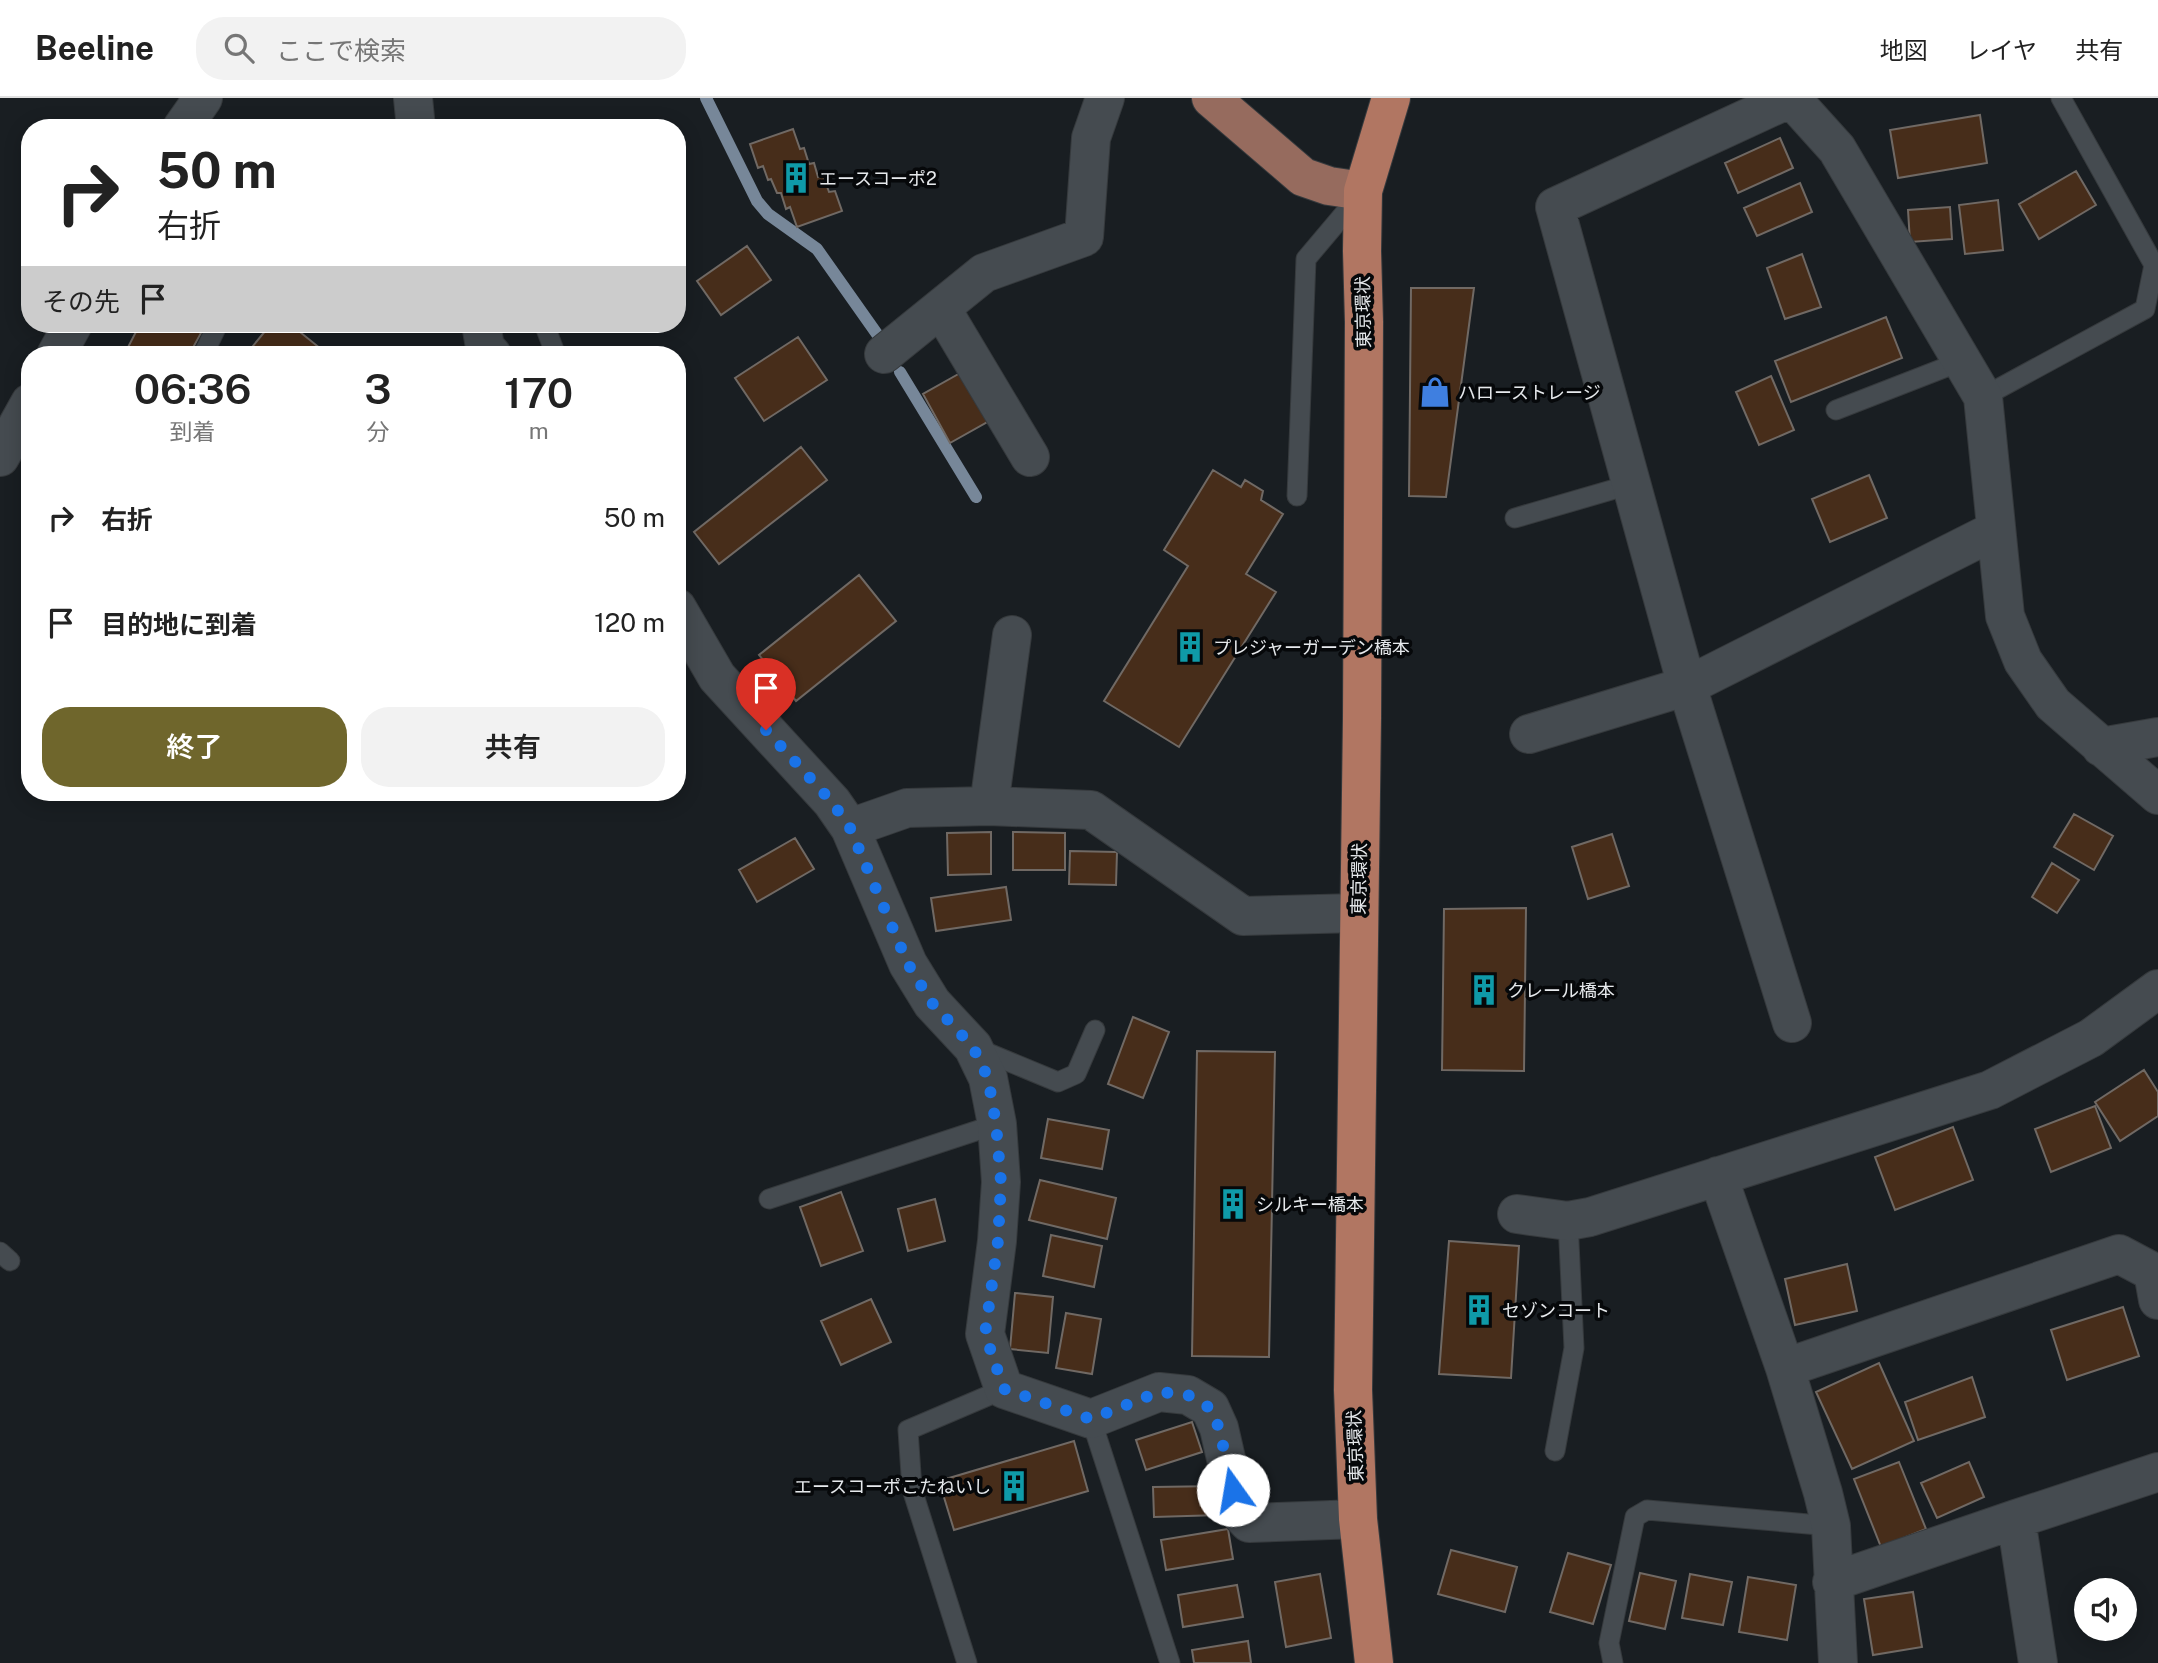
<!DOCTYPE html>
<html lang="ja">
<head>
<meta charset="utf-8">
<style>
	:root { --surface:#fff; --page:#f2f2f2; --text:#222; --muted:#767676; --line:#e0e0e0; --accent:#6f662c }
	body { margin:0; font-family:"Public Sans","Noto Sans JP",sans-serif; background:var(--page); color:var(--text); height:100vh; display:flex; flex-direction:column; font-size:26px; white-space:nowrap }
	* { box-sizing:border-box; margin:0 }
	p { font-size:23px; color:var(--muted) }
	.icon { flex:none; width:38px; height:38px; fill:none; stroke:currentColor; stroke-width:2; stroke-linecap:round; stroke-linejoin:round }
	.map { position:relative; flex:1; overflow:hidden }
	.drawer { position:absolute; left:21px; top:248px; width:665px; height:455px; display:flex; flex-direction:column; background:var(--surface); border-radius:28px; box-shadow:0 4px 18px #0003 }
	.drawer>* { flex:none }
	.banner { position:absolute; left:21px; top:21px; width:665px; height:214px; border-radius:28px; box-shadow:0 4px 18px #0003; background:#fff; color:var(--text); overflow:hidden }
	.fabs { position:absolute; left:2074px; top:1480px; display:grid; gap:14px }
	.fabs a { display:grid; place-items:center; width:63px; height:63px; border-radius:50%; background:var(--surface); box-shadow:0 4px 18px #0003; font-size:35px }
	.pin { position:absolute; display:grid; place-items:center; width:60px; height:60px; color:#fff; margin:-72px -30px; border-radius:50% 50% 50% 0; rotate:-45deg; box-shadow:0 0 7px #0007 }
	.pin .icon { rotate:45deg }
	.me { position:absolute; width:77px; margin:-38px; rotate:347deg; stroke-linejoin:round; filter:drop-shadow(0 0 5px #0008) }
	.turn { display:flex; align-items:center; gap:24px; height:147px; padding:0 21px; font-size:32px }
	.turn .icon { width:91px; height:91px; stroke-width:2.5 }
	.turn b { display:block; font-size:49px; line-height:60px }
	.then { display:flex; align-items:center; height:66px; padding:0 21px; background:#0003; gap:14px; font-size:26px }
	.eta { display:flex; justify-content:space-evenly; align-items:center; height:119px; text-align:center }
	.eta b { font-size:42px; font-weight:600; line-height:49px }
	.primary-button { display:flex; gap:14px; margin-top:auto; padding:14px 21px }
	.primary-button a { flex:1; height:80px; border-radius:28px; background:var(--accent); color:#fff; font-size:28px; font-weight:600; line-height:80px; text-align:center }
	.primary-button a+a { background:var(--page); color:var(--text) }
	ul { padding:0; list-style:none }
	li { display:flex; align-items:center; gap:21px; height:105px; padding:0 21px }
	li div { flex:1 }
	li b { display:block; font-size:26px }
	li em { font-style:normal }
	header { display:flex; align-items:center; gap:42px; box-sizing:border-box; height:98px; padding:0 35px; background:var(--surface); border-bottom:2px solid var(--line) }
	header strong { font-size:33px }
	nav { display:flex; gap:38px; margin-inline-start:auto; font-size:24px }
	.search { width:490px; height:63px; background:var(--page); display:flex; align-items:center; gap:18px; box-sizing:border-box; padding:0 24px; border-radius:28px; color:var(--muted); font-size:26px }
	.map>svg:first-child { display:block }
</style>
</head>
<body>
<header>
<strong>Beeline</strong>
<div class="search"><svg class="icon" aria-label="search" viewBox="0 0 24 24"><circle cx="10" cy="10" r="6"/><path d="M15 15l6 6"/></svg>ここで検索</div>
<nav><a>地図</a><a>レイヤ</a><a>共有</a></nav>
</header>
<div class="map">
<svg width="2158" height="1565" viewBox="0 0 2158 1565">
	<rect width="100%" height="100%" fill="#191e22"/>
	<g fill="none" stroke-linecap="round" stroke-linejoin="round">
		<path stroke="#778799" stroke-width="12" d="M706,0L757,103L768,116L817,151L877,236
			M900,274L976,399"/>
	</g>
	<path fill="#472d1a" stroke="#706964" stroke-width="2" d="M1980,17L1987,65L1898,80L1890,32Z
		M793,31L800,51L804,50L809,66L814,65L818,79L823,77L829,94L835,93L842,113L797,129L790,109L786,111L781,95H777L771,81L768,82L763,68L758,70L750,46Z
		M1780,40L1793,70L1738,95L1725,65Z
		M2076,73L2096,107L2039,141L2019,106Z
		M1800,85L1812,114L1757,138L1744,110Z
		M1998,102L2003,152L1965,156L1959,107Z
		M1950,109L1952,141L1910,144L1908,112Z
		M747,148L771,182L721,217L697,183Z
		M1802,156L1821,209L1785,221L1767,170Z
		M1411,190H1474L1446,399L1409,398Z
		M1886,219L1902,260L1791,304L1775,263Z
		M140,226H183L201,235L189,257H124Z
		M271,226H290L326,255L324,257H252L248,254Z
		M798,239L827,282L764,323L735,280Z
		M962,274L989,323L950,345L923,296Z
		M1771,278L1794,332L1759,347L1736,294Z
		M801,349L827,382L719,466L694,434Z
		M1213,372L1241,389L1245,382L1263,393L1261,402L1283,416L1246,476L1276,494L1179,649L1104,603L1188,468L1164,452Z
		M1869,377L1887,420L1830,444L1812,401Z
		M859,477L896,523L796,603L759,557Z
		M2074,716L2113,738L2094,772L2054,749Z
		M991,734V776L948,777L947,735Z
		M1013,734L1065,735V772H1013Z
		M1612,736L1629,788L1588,801L1572,749Z
		M795,740L814,771L757,804L739,772Z
		M1070,753L1117,754L1116,787L1069,786Z
		M2052,765L2079,782L2057,815L2032,799Z
		M1006,789L1011,822L936,833L931,800Z
		M1526,810L1524,973L1442,972L1444,811Z
		M1133,919L1169,934L1143,1000L1108,986Z
		M1197,953L1275,954L1269,1259L1192,1258Z
		M2144,972L2158,994V1018L2120,1043L2095,1004Z
		M2095,1008L2111,1050L2051,1074L2035,1031Z
		M1048,1021L1109,1032L1102,1071L1041,1060Z
		M1953,1029L1973,1082L1895,1112L1875,1059Z
		M1040,1082L1116,1100L1107,1141L1029,1122Z
		M841,1094L863,1153L821,1168L800,1109Z
		M935,1101L945,1143L908,1153L898,1111Z
		M1051,1137L1102,1148L1094,1189L1043,1178Z
		M1449,1143L1519,1148L1511,1280L1439,1276Z
		M1847,1166L1857,1213L1795,1227L1785,1181Z
		M1015,1195L1053,1199L1048,1255L1010,1251Z
		M871,1201L891,1244L841,1267L821,1223Z
		M2123,1209L2139,1258L2067,1282L2051,1232Z
		M1066,1215L1101,1221L1092,1276L1056,1270Z
		M1879,1265L1914,1343L1852,1371L1816,1294Z
		M1972,1279L1985,1319L1918,1342L1905,1304Z
		M1192,1324L1202,1354L1146,1372L1136,1342Z
		M1074,1343L1088,1393L954,1432L939,1383Z
		M1899,1364L1926,1431L1881,1449L1854,1381Z
		M1969,1364L1984,1399L1937,1420L1921,1385Z
		M1219,1388L1220,1417L1154,1419L1153,1389Z
		M1228,1431L1233,1461L1166,1472L1161,1442Z
		M1451,1452L1517,1469L1505,1514L1438,1496Z
		M1568,1455L1611,1467L1593,1526L1550,1514Z
		M1640,1475L1676,1483L1665,1531L1629,1523Z
		M1320,1476L1331,1540L1286,1549L1275,1484Z
		M1690,1476L1732,1484L1723,1527L1682,1520Z
		M1748,1479L1796,1487L1787,1542L1739,1534Z
		M1237,1487L1243,1519L1183,1529L1178,1497Z
		M1913,1494L1922,1549L1873,1557L1864,1501Z
		M1248,1543L1251,1565H1194L1192,1552Z"/>
	<g fill="none" stroke-linecap="round" stroke-linejoin="round">
		<defs>
			<path id="service" d="M544,226L556,257
				M203,257L218,226
				M1983,299L2145,211L2154,167L2061,0
				M1836,312L1962,263
				M1297,398L1306,161L1360,97
				M1515,420L1632,386
				M976,950L1058,984L1076,976L1095,932
				M769,1101L997,1026
				M0,1154L10,1163
				M1091,1321L1170,1565
				M1555,1353L1574,1250L1568,1123
				M967,1565L912,1391L908,1332L1004,1291
				M1613,1565L1609,1545L1635,1419L1647,1412L1831,1428"/>
			<path id="minor" d="M413,0L416,30
				M1791,0L1555,109L1687,588L1792,925
				M1791,0L1837,51L1983,299L2005,518L2023,563L2053,606L2158,697
				M182,30L203,0
				M941,210L1030,359
				M481,226L485,249L492,257
				M884,256L984,175L1084,139L1091,40L1105,0
				M56,257L73,226
				M0,359L30,305
				M677,510L717,579L832,704L850,730L908,866L932,905L973,949L988,980L997,1026L1001,1084L997,1143L985,1236L1004,1291L1091,1321L1159,1294L1188,1297L1210,1310L1219,1330L1238,1413L1249,1425L1358,1421
				M1529,636L1687,588L1996,432
				M2101,649L2158,639
				M989,708L1012,537
				M850,730L907,710L989,708L1091,712L1243,818L1358,815
				M1718,1078L1785,1270L1823,1395L1831,1428L1838,1565
				M1517,1116L1568,1123L1590,1119L1990,992L2091,940L2158,891
				M1785,1270L2119,1156L2153,1174L2158,1202
				M2016,1421L2038,1565
				M1832,1484L2016,1421L2158,1374"/>
			<path id="primary" d="M1211,0L1303,79L1329,88L1363,93"/>
			<path id="trunk" d="M1374,1565L1358,1421L1353,1292L1362,620L1364,224L1362,153L1363,93L1391,0"/>
		</defs>
		<use href="#service" stroke="#363a3d" stroke-width="21"/>
		<use href="#minor" stroke="#363a3d" stroke-width="40"/>
		<use href="#primary" stroke="#363a3d" stroke-width="40"/>
		<use href="#trunk" stroke="#363a3d" stroke-width="40"/>
		<use href="#service" stroke="#454b50" stroke-width="19"/>
		<use href="#minor" stroke="#454b50" stroke-width="38"/>
		<use href="#primary" stroke="#966b5e" stroke-width="38"/>
		<use href="#trunk" stroke="#b17662" stroke-width="38"/>
	</g>
	<g fill="none" stroke-linecap="round" stroke-linejoin="round">
		<path stroke="#1a73e8" stroke-width="12" stroke-dasharray="0 21.6" d="M766,632L832,704L850,730L908,866L932,905L973,949L988,980L996,1026L1001,1084L998,1143L985,1236L1004,1291L1091,1321L1159,1294L1188,1297L1210,1310L1219,1330L1233,1392"/>
	</g>
	<defs>
		<symbol id="building-bare" viewBox="-9 -9 18 18"><path d="M-4-6H4V6H1V3H-1V6H-4ZM-2.5-4.3h1.7v1.8h-1.7ZM.8-4.3h1.7v1.8H.8ZM-2.5-1h1.7V.8h-1.7ZM.8-1h1.7V.8H.8Z" fill="#0f9aa8" stroke="#06080a" stroke-width="2.5" paint-order="stroke"/></symbol>
		<symbol id="shop-bare" viewBox="-9 -9 18 18"><path d="M-5-2.5h2.3a2.7 3.5 0 0 1 5.4 0H5L5.5 6h-11ZM-1.5-2.5h3a1.5 2.3 0 0 0-3 0Z" fill="#3f7fe0" stroke="#06080a" stroke-width="2.5" paint-order="stroke"/></symbol>
	</defs>
	<g fill-rule="evenodd">
		<use href="#building-bare" x="774" y="58" width="44" height="44"/>
		<use href="#shop-bare" x="1413" y="272" width="44" height="44"/>
		<use href="#building-bare" x="1168" y="527" width="44" height="44"/>
		<use href="#building-bare" x="1462" y="870" width="44" height="44"/>
		<use href="#building-bare" x="1211" y="1084" width="44" height="44"/>
		<use href="#building-bare" x="1457" y="1190" width="44" height="44"/>
		<use href="#building-bare" x="992" y="1366" width="44" height="44"/>
	</g>
	<g text-anchor="middle" dominant-baseline="central" stroke-width="7" stroke-linejoin="round" paint-order="stroke">
		<g font-size="18" fill="#e6e9ec" stroke="#06080a" text-anchor="start">
			<text x="819" y="80">エースコーポ2</text>
			<text x="1458" y="294">ハローストレージ</text>
			<text x="1213" y="549">プレジャーガーデン橋本</text>
			<text x="1507" y="892">クレール橋本</text>
			<text x="1256" y="1106">シルキー橋本</text>
			<text x="1502" y="1212">セゾンコート</text>
			<text x="991" y="1388" text-anchor="end">エースコーポこたねいし</text>
		</g>
		<g font-size="18" fill="#e6e9ec" stroke="#06080a">
			<text transform="translate(1363 214) rotate(-91)">東京環状</text>
			<text transform="translate(1359 781) rotate(-89)">東京環状</text>
			<text transform="translate(1355 1348) rotate(-92)">東京環状</text>
		</g>
	</g>
</svg>
<div class="fabs">
<a><svg class="icon" aria-label="sound" viewBox="0 0 24 24"><path d="M4 9h4l5-4v14l-5-4H4zM17 9q2 3 0 6"/></svg></a>
</div>
<div class="pin" style="left:766px;top:632px;background:#d93025"><svg class="icon" aria-label="arrive" viewBox="0 0 24 24"><path d="M6 21V4h12l-3 4 3 4H6"/></svg></div>
<svg class="me" style="left:1233px;top:1392px" viewBox="-20 -20 40 40"><circle r="19" fill="#fff"/><path d="M0-13L10 11 0 6-10 11z" fill="#1a73e8"/></svg>
<div class="banner">
<div class="turn"><svg class="icon" aria-label="right" viewBox="0 0 24 24"><path d="M7 20v-9h11M14 6l5 5-5 5"/></svg><div><b>50 m</b>右折</div></div>
<div class="then">その先<svg class="icon" aria-label="arrive" viewBox="0 0 24 24"><path d="M6 21V4h12l-3 4 3 4H6"/></svg></div>
</div>
<section class="drawer">
<div class="eta">
<div><b>06:36</b><p>到着</p></div>
<div><b>3</b><p>分</p></div>
<div><b>170</b><p>m</p></div>
</div>
<ul>
<li><svg class="icon" aria-label="right" viewBox="0 0 24 24"><path d="M7 20v-9h11M14 6l5 5-5 5"/></svg><div><b>右折</b></div><em>50 m</em></li>
<li><svg class="icon" aria-label="arrive" viewBox="0 0 24 24"><path d="M6 21V4h12l-3 4 3 4H6"/></svg><div><b>目的地に到着</b></div><em>120 m</em></li>
</ul>
<div class="primary-button"><a>終了</a><a>共有</a></div>
</section>
</div>
</body>
</html>
